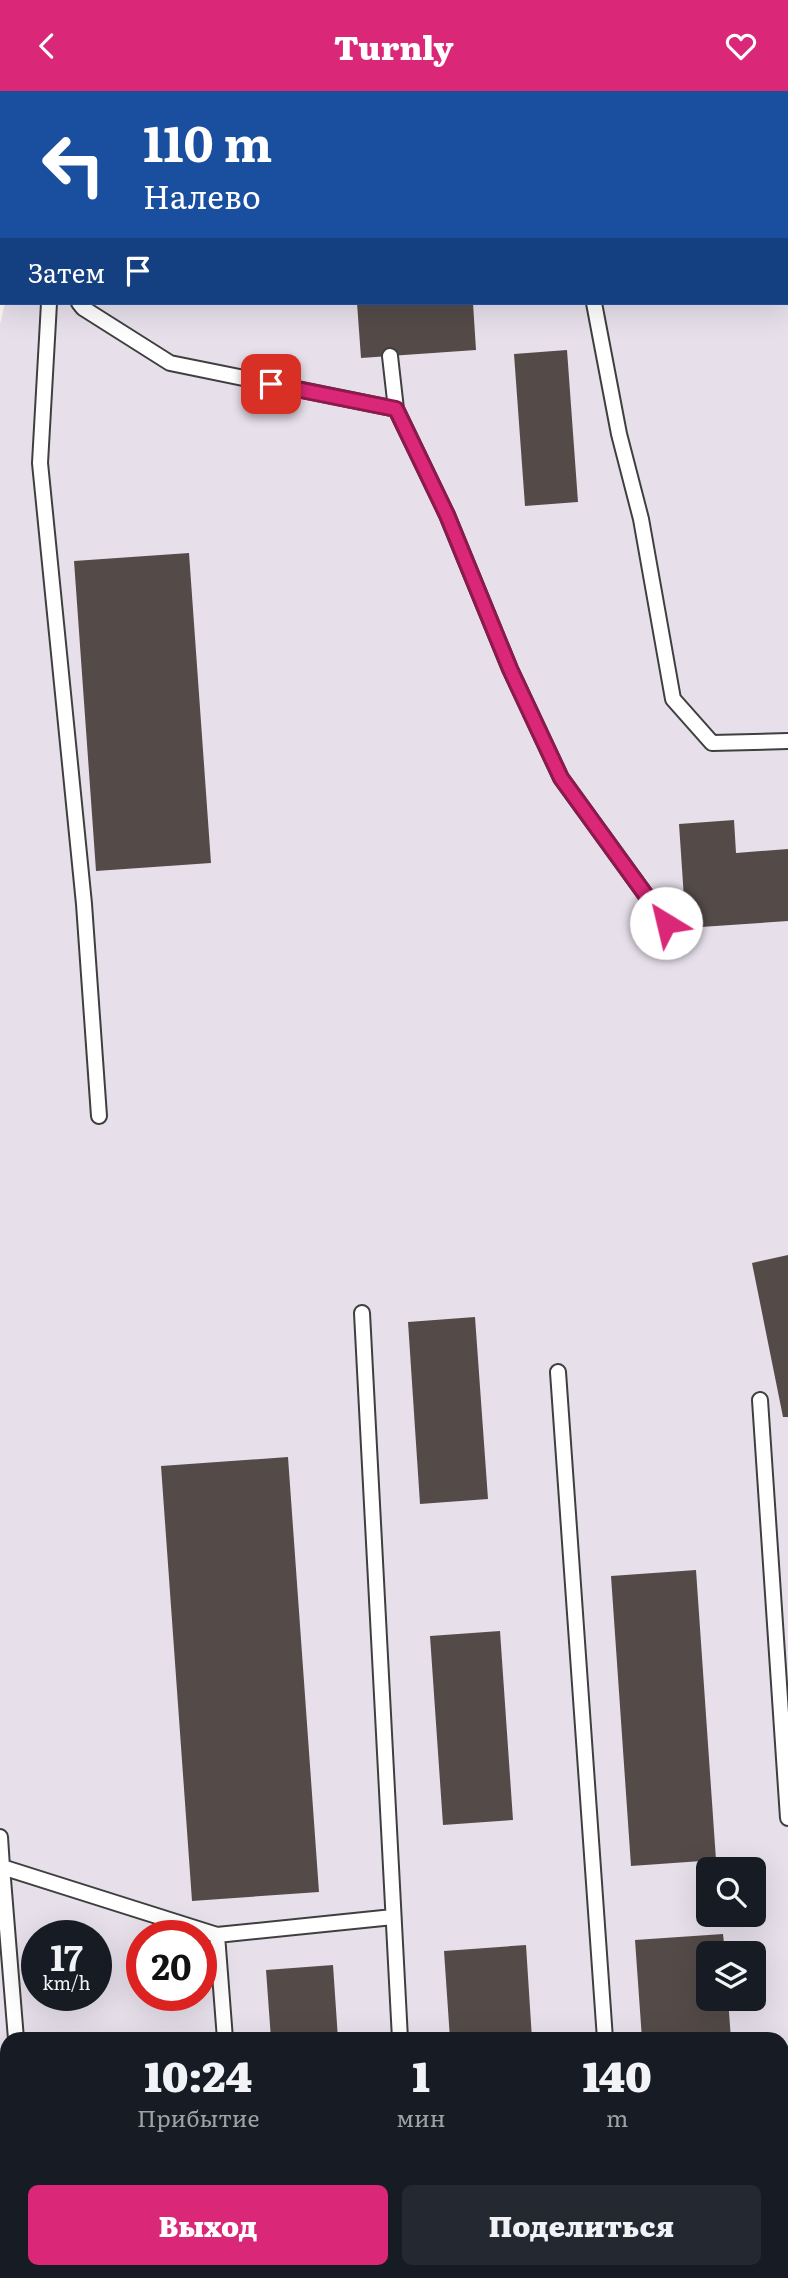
<!DOCTYPE html>
<html lang="ru">
<head>
<meta charset="utf-8">
<style>
	:root { --surface:#171b24; --page:#242831; --text:#f1f3f6; --muted:#9ea1a6; --accent:#db2777 }
	body { margin:0; font-family:Literata,serif; background:var(--page); color:var(--text); height:100vh; display:flex; flex-direction:column; font-size:26px; white-space:nowrap }
	* { box-sizing:border-box; margin:0 }
	p { font-size:23px; color:var(--muted) }
	.icon { flex:none; width:38px; height:38px; fill:none; stroke:currentColor; stroke-width:2; stroke-linecap:round; stroke-linejoin:round }
	.map { position:relative; flex:1; overflow:hidden }
	.side { position:absolute; left:0px; top:1941px; width:789px; height:247px; display:flex; flex-direction:column; background:var(--surface); border-radius:21px 21px 0 0; box-shadow:0 7px 28px #0002 }
	.side>* { flex:none }
	.top-card { position:absolute; left:0px; top:0px; width:789px; height:214px; box-shadow:0 7px 28px #0002; background:#1a4fa0; color:#fff; overflow:hidden }
	.fabs { position:absolute; left:696px; top:1766px; display:grid; gap:14px }
	.fabs a { display:grid; place-items:center; width:70px; height:70px; border-radius:10px; background:var(--surface); box-shadow:0 7px 28px #0002; font-size:35px }
	.speed { position:absolute; left:21px; top:1829px; display:flex; gap:14px; font-size:35px; font-weight:700; text-align:center }
	.speed>* { display:grid; place-content:center; width:91px; height:91px; border-radius:50%; background:var(--surface); box-shadow:0 7px 28px #0002; line-height:1 }
	.speed small { font-size:18px; font-weight:400 }
	.speed .limit { border:10px solid #d22; background:#fff; color:#111 }
	.pin { position:absolute; display:grid; place-items:center; width:60px; height:60px; color:#fff; margin:-30px; border-radius:14px; box-shadow:0 4px 10px #0006 }
	.me { position:absolute; width:77px; margin:-38px; rotate:324deg; stroke-linejoin:round; filter:drop-shadow(0 0 5px #0008) }
	.turn { display:flex; align-items:center; gap:24px; height:147px; padding:0 28px; font-size:32px }
	.turn .icon { width:91px; height:91px; stroke-width:2.5 }
	.turn b { display:block; font-size:49px; line-height:60px }
	.then { display:flex; align-items:center; height:66px; padding:0 28px; background:#0003; gap:14px; font-size:26px }
	.eta { display:flex; justify-content:space-evenly; align-items:center; height:119px; text-align:center }
	.eta b { font-size:42px; font-weight:800; line-height:49px }
	.cta { display:flex; gap:14px; margin-top:auto; padding:14px 28px }
	.cta a { flex:1; height:80px; border-radius:10px; background:var(--accent); color:#fff; font-size:28px; font-weight:800; line-height:80px; text-align:center }
	.cta a+a { background:var(--page); color:var(--text) }
	header { display:flex; justify-content:space-between; align-items:center; height:91px; padding:0 28px; background:var(--accent); color:#fff; font-size:32px; font-weight:800 }
	.map>svg:first-child { display:block }
</style>
</head>
<body>
<header><svg class="icon" aria-label="back" viewBox="0 0 24 24"><path d="M15 5l-7 7 7 7"/></svg>Turnly<svg class="icon" aria-label="heart" viewBox="0 0 24 24"><path d="M12 20l-8-8c-3-5 5-10 8-4 3-6 11-1 8 4z"/></svg></header>
<div class="map">
<svg width="788" height="2187" viewBox="0 0 788 2187">
	<rect width="100%" height="100%" fill="#fef7ec"/>
	<path fill="#e7e0eb" fill-rule="evenodd" d="M50,0H788V2187H0V233L5,212H788V2ZM709,1778H754V1824H709ZM37,1844H96V1904H37ZM142,1844H201V1904H142ZM709,1862H754V1908H709ZM7,1948H782V2180H7Z"/>
	<path fill="#544b49" d="M357,212H473L476,259L361,267Z
		M567,259L578,411L525,415L514,263Z
		M189,462L211,772L96,780L74,470Z
		M734,729L736,762L788,758V830L686,837L679,733Z
		M788,1164V1326H783L752,1172Z
		M475,1226L488,1408L420,1413L408,1231Z
		M288,1366L319,1801L192,1810L161,1375Z
		M696,1479L716,1769L631,1775L611,1485Z
		M500,1540L513,1729L443,1734L430,1545Z
		M723,1843L725,1862H709V1908H728L731,1948H642L635,1849Z
		M526,1854L532,1948H450L444,1860Z
		M333,1874L338,1948H271L266,1879Z"/>
	<g fill="none" stroke-linecap="round" stroke-linejoin="round">
		<defs>
			<path id="lane" d="M372,0V2
				M569,0V2
				M49,212L40,372L84,813L99,1025
				M79,212L83,217L170,272L396,318L390,265
				M594,212L619,343L641,428L673,608L712,652L788,650
				M396,318L447,424L510,578L561,687L666,832
				M362,1222L400,1948
				M558,1281L605,1948
				M760,1309L788,1727
				M0,1746L2,1776L217,1844L225,1948
				M2,1776L16,1948
				M217,1844L393,1826
				M35,2180V2187
				M240,2180V2187
				M621,2180L622,2187
				M416,2186L471,2180"/>
			<path id="street" d="M58,2V0
				M0,130L2,129"/>
		</defs>
		<use href="#lane" stroke="#3f3f3f" stroke-width="18"/>
		<use href="#street" stroke="#3f3f3f" stroke-width="33"/>
		<use href="#lane" stroke="#fff" stroke-width="14"/>
		<use href="#street" stroke="#fff" stroke-width="30"/>
	</g>
	<g fill="none" stroke-linecap="round" stroke-linejoin="round">
		<defs>
			<path id="route" d="M271,293L396,318L447,424L510,578L561,687L666,832"/>
		</defs>
		<use href="#route" stroke="#8e194d" stroke-width="18"/>
		<use href="#route" stroke="#db2777" stroke-width="12"/>
	</g>
</svg>
<div class="fabs">
<a><svg class="icon" aria-label="search" viewBox="0 0 24 24"><circle cx="10" cy="10" r="6"/><path d="M15 15l6 6"/></svg></a>
<a><svg class="icon" aria-label="layers" viewBox="0 0 24 24"><path d="M12 4l9 5-9 5-9-5zM3 14l9 5 9-5"/></svg></a>
</div>
<div class="speed"><div>17<small>km/h</small></div><div class="limit">20</div></div>
<div class="pin" style="left:271px;top:293px;background:#d93025"><svg class="icon" aria-label="arrive" viewBox="0 0 24 24"><path d="M6 21V4h12l-3 4 3 4H6"/></svg></div>
<svg class="me" style="left:666px;top:832px" viewBox="-20 -20 40 40"><circle r="19" fill="#fff"/><path d="M0-13L10 11 0 6-10 11z" fill="#db2777"/></svg>
<div class="top-card">
<div class="turn"><svg class="icon" aria-label="left" viewBox="0 0 24 24"><path d="M17 20v-9H6M10 6l-5 5 5 5"/></svg><div><b>110 m</b>Налево</div></div>
<div class="then">Затем<svg class="icon" aria-label="arrive" viewBox="0 0 24 24"><path d="M6 21V4h12l-3 4 3 4H6"/></svg></div>
</div>
<section class="side">
<div class="eta">
<div><b>10:24</b><p>Прибытие</p></div>
<div><b>1</b><p>мин</p></div>
<div><b>140</b><p>m</p></div>
</div>
<div class="cta"><a>Выход</a><a>Поделиться</a></div>
</section>
</div>
</body>
</html>
